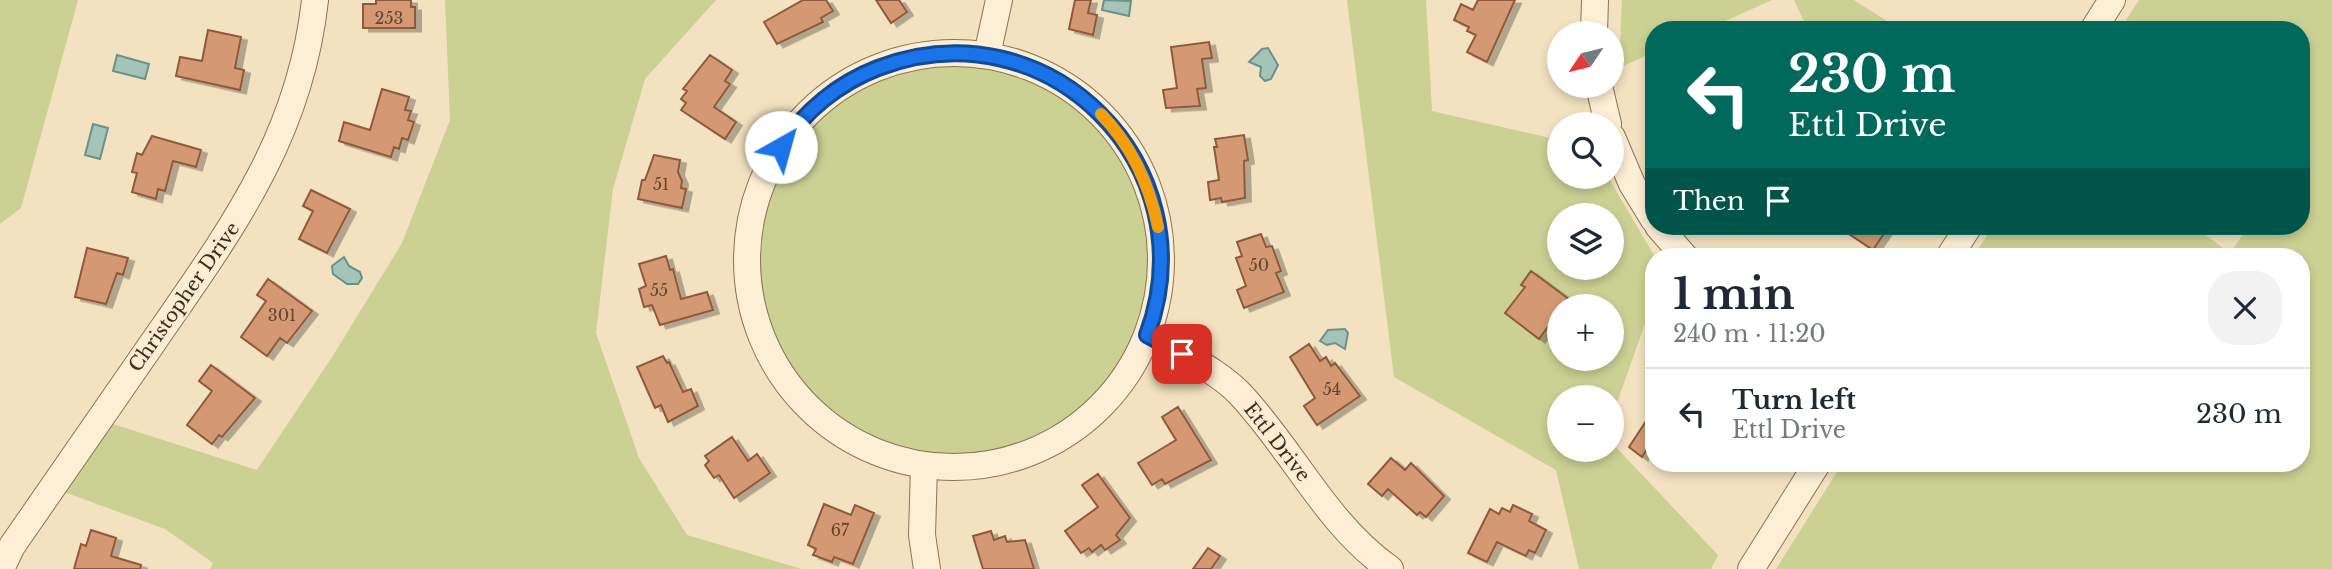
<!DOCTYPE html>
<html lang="en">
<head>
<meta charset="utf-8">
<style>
	:root { --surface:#fff; --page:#f2f2f3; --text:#1f2937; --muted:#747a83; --line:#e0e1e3 }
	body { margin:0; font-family:"Libre Baskerville",serif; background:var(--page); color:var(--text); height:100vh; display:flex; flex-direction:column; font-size:26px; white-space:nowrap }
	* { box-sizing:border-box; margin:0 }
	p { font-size:23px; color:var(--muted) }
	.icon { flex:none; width:38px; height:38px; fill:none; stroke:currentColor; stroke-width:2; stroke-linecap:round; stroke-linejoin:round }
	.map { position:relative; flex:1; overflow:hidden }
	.panel { position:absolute; left:1645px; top:248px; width:665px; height:224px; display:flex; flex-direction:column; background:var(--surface); border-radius:28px; box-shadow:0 4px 10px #0003 }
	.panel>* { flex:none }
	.banner { position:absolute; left:1645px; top:21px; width:665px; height:214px; border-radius:28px; box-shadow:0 4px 10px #0003; background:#00695c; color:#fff; overflow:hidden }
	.needle { width:46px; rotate:235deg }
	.controls { position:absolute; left:1547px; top:21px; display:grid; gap:14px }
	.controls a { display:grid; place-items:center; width:77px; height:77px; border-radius:50%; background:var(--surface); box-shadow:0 4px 10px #0003; font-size:35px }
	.pin { position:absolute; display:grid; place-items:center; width:60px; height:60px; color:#fff; margin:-30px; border-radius:14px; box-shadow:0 4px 10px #0006 }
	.me { position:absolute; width:77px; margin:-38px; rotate:38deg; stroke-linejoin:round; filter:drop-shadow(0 0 5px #0008) }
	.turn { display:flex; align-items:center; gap:24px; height:147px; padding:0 28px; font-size:32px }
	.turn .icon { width:91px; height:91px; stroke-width:2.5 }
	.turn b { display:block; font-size:49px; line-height:60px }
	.then { display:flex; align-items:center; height:66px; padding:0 28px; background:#0003; gap:14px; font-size:26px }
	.round { display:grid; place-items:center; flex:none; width:74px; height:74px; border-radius:28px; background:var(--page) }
	.summary { display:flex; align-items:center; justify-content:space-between; height:119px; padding:0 28px }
	h1 { font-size:42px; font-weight:800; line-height:52px }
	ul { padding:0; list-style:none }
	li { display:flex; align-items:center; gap:21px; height:91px; padding:0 28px; border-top:2px solid var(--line) }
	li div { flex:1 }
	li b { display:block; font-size:26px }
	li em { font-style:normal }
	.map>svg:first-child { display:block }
</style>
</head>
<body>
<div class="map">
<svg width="2332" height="569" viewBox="0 0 2332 569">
	<defs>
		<filter id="shadow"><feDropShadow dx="6" dy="3.5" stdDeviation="0" flood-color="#0004"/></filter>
	</defs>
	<rect width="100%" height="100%" fill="#f2e2c0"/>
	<path fill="#cbd193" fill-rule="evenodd" d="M0,0H78L21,208L0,224Z
		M445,0H716L645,79L613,189L596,333L639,458L687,535L802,569H210L213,563L165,529L56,489L110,423L257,470L334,354L402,243L450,120Z
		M1347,0H1426L1432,111L1559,140V177H1608L1655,257L1654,298L1612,417V397H1559V450H1612V443L1718,555L1711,569H1579L1556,470L1394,377ZM1559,215H1612V268H1559ZM1559,306H1612V359H1559Z
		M1622,0H1772L1705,30H1654V52L1619,68Z
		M1794,0H1854L1901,30H1808Z
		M2139,0H2332V569H1776L1842,464H2301V257H1973L1993,226H2193L2230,253L2249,226H2301V30H2139L2126,20Z
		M760 260a194 194 0 1 1 388 0a194 194 0 1 1-388 0Z"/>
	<path fill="#a4c4ba" stroke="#699388" stroke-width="2" d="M1104,0L1131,1L1129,16L1102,10Z
		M1268,48L1278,65L1271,79L1265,81L1260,76L1261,67L1249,62L1262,49Z
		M117,55L149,64L145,79L113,71Z
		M93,124L108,128L100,159L85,155Z
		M344,257L349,266L360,272L362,278L358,284H347L333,274L332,266Z
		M1345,329L1348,333L1345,349L1335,343L1327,345L1320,341L1328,330Z"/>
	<path fill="#d49973" stroke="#8f5a3a" stroke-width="2" filter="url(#shadow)" d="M376,0H411V7H415V28H363V4H376Z
		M803,0H826L833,11L821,18L823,22L777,44L764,22Z
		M876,0H899L907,12L891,23Z
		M1075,0H1091L1088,13L1097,15L1093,35L1069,29Z
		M1478,0H1515L1487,62L1467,52L1476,35L1467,31L1469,27L1454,20L1461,4L1473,10Z
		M208,30L241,37L235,68L244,70L240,90L176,76L180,57L202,61Z
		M1209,42L1212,58L1202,59L1206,88L1197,89L1200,106L1166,108L1163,90L1177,88L1171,47Z
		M710,55L732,70L725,81L730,84L714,107L736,122L725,139L681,110L686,103L681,99L687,91L683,89Z
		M382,89L409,97L405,110L411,111L408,120L414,122L408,140L402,138L399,149L394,147L391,157L339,141L344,122L370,130Z
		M1244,135L1248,160L1244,161L1245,198L1222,202L1221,198L1210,200L1208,182L1219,180L1214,147H1217L1215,139Z
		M152,136L201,150L196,167L173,161L165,191L158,189L156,199L132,192L137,173L132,172L137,153L142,155Z
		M654,155L680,160L678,172L682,181L681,188L686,189L682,208L638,199L642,180H645Z
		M311,190L350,209L327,253L299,239L313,211L303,206Z
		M1837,226H1889L1873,250Z
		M1261,234L1266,247L1272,246L1281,271L1276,273L1284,292L1244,308L1237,290L1246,286L1236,258L1242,256L1237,242Z
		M87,248L128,258L123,275L117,273L106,304L75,297Z
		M666,256L670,270L673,269L681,299L707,292L713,310L660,325L652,305L644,307L639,289L646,286L639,264Z
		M1531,271L1578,306H1559V312L1539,339L1505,313L1525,287L1521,285Z
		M268,279L312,311L287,343L280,338L267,356L241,337L266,301L257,295Z
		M1309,344L1320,361L1326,357L1331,366L1335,363L1360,396L1317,425L1304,406L1315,398L1290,357Z
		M663,356L667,363L669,362L683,392L691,389L698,406L668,422L661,405L655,408L637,367Z
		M211,365L255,398L222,437L219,435L212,444L187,425L212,391L199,381Z
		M1178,407L1211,460L1165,484L1162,479L1152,485L1138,463L1176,440L1162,417Z
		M1654,409V453L1647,449L1642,457L1629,447Z
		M732,437L748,461L757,454L770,473L734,498L719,475L714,478L705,465L709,461L705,456Z
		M1391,458L1405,470L1411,463L1444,496L1426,517L1420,512L1417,515L1388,489L1382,496L1368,484Z
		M1098,474L1130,518L1116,535L1120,540L1105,550L1101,545L1092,552L1089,548L1081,553L1065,531L1098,507L1082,485Z
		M824,504L851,515L855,505L874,513L853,564L834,557L832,562L813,555L816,549L808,545Z
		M1513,505L1532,514L1529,521L1546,530L1535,553L1529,550L1526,556L1497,542L1487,562L1468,553L1490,509L1499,514L1502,508L1510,512Z
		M91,530L116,538L111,556L141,565L140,569H74L81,544L86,546Z
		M991,531L994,540L1005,536L1007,542L1025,540L1034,569H983L973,536Z
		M1208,548L1220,556L1211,569H1193Z"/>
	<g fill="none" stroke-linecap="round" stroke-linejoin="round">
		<defs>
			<path id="minor" d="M2093,30L2112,0
				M1594,33L1595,0
				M747 260a207 207 0 1 1 414 0a207 207 0 1 1-414 0Z
				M987,55L999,0
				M1599,86L1608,124
				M1612,137L1632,184L1654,220
				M1658,226L1685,257
				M1949,257L1969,226
				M1147,335L1160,339C1185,356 1219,372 1240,394C1293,450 1326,524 1390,569
				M924,466L922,535L927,569
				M1,569L12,546C59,478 107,409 154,341C230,231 300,138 315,0
				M1751,569L1817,464"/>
		</defs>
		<use href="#minor" stroke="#8d7256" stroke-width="28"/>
		<use href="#minor" stroke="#fcefd5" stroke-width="26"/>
	</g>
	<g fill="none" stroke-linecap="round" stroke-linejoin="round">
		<defs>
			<path id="route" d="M781,147C804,111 839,83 878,68C1047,3 1210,165 1147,335L1182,354"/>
		</defs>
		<use href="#route" stroke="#114b97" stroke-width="18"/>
		<use href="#route" stroke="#1a73e8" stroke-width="12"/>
		<path stroke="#f59e0b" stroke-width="12" d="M1101,114C1132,146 1149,183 1158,227"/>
	</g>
	<g text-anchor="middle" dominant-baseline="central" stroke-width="5" stroke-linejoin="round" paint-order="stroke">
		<g font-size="16" fill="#614632">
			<text x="389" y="18">253</text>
			<text x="661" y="184">51</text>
			<text x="1259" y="265">50</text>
			<text x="659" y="290">55</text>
			<text x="282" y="315">301</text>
			<text x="1332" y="389">54</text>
			<text x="840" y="530">67</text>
		</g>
		<g font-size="19" fill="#3b2b1c" stroke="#f9ecd1">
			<text transform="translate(184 297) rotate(-55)">Christopher Drive</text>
			<text transform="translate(1277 442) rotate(52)">Ettl Drive</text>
		</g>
	</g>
</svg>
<div class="controls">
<a><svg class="needle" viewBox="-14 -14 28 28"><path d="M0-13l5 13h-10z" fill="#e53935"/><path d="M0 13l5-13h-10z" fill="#747a83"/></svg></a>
<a><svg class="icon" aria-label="search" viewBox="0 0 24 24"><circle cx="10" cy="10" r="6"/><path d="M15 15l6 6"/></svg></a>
<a><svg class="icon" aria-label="layers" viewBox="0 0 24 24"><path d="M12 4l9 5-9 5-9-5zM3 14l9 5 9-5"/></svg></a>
<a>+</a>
<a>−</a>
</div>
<div class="pin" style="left:1182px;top:354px;background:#d93025"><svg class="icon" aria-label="arrive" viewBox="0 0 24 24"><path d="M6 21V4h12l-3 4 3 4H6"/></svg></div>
<svg class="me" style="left:781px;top:147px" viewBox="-20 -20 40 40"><circle r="19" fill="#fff"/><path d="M0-13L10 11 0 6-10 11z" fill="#1a73e8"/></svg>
<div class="banner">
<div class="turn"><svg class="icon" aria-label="left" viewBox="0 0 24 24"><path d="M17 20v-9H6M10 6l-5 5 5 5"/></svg><div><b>230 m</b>Ettl Drive</div></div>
<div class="then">Then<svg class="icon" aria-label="arrive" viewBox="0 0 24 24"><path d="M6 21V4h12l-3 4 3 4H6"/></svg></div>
</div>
<section class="panel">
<div class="summary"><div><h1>1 min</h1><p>240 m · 11:20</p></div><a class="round"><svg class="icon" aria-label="close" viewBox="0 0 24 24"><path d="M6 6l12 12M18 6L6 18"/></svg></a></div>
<ul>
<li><svg class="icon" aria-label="left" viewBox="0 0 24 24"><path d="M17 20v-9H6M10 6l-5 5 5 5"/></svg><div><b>Turn left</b><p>Ettl Drive</p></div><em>230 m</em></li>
</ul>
</section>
</div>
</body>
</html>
